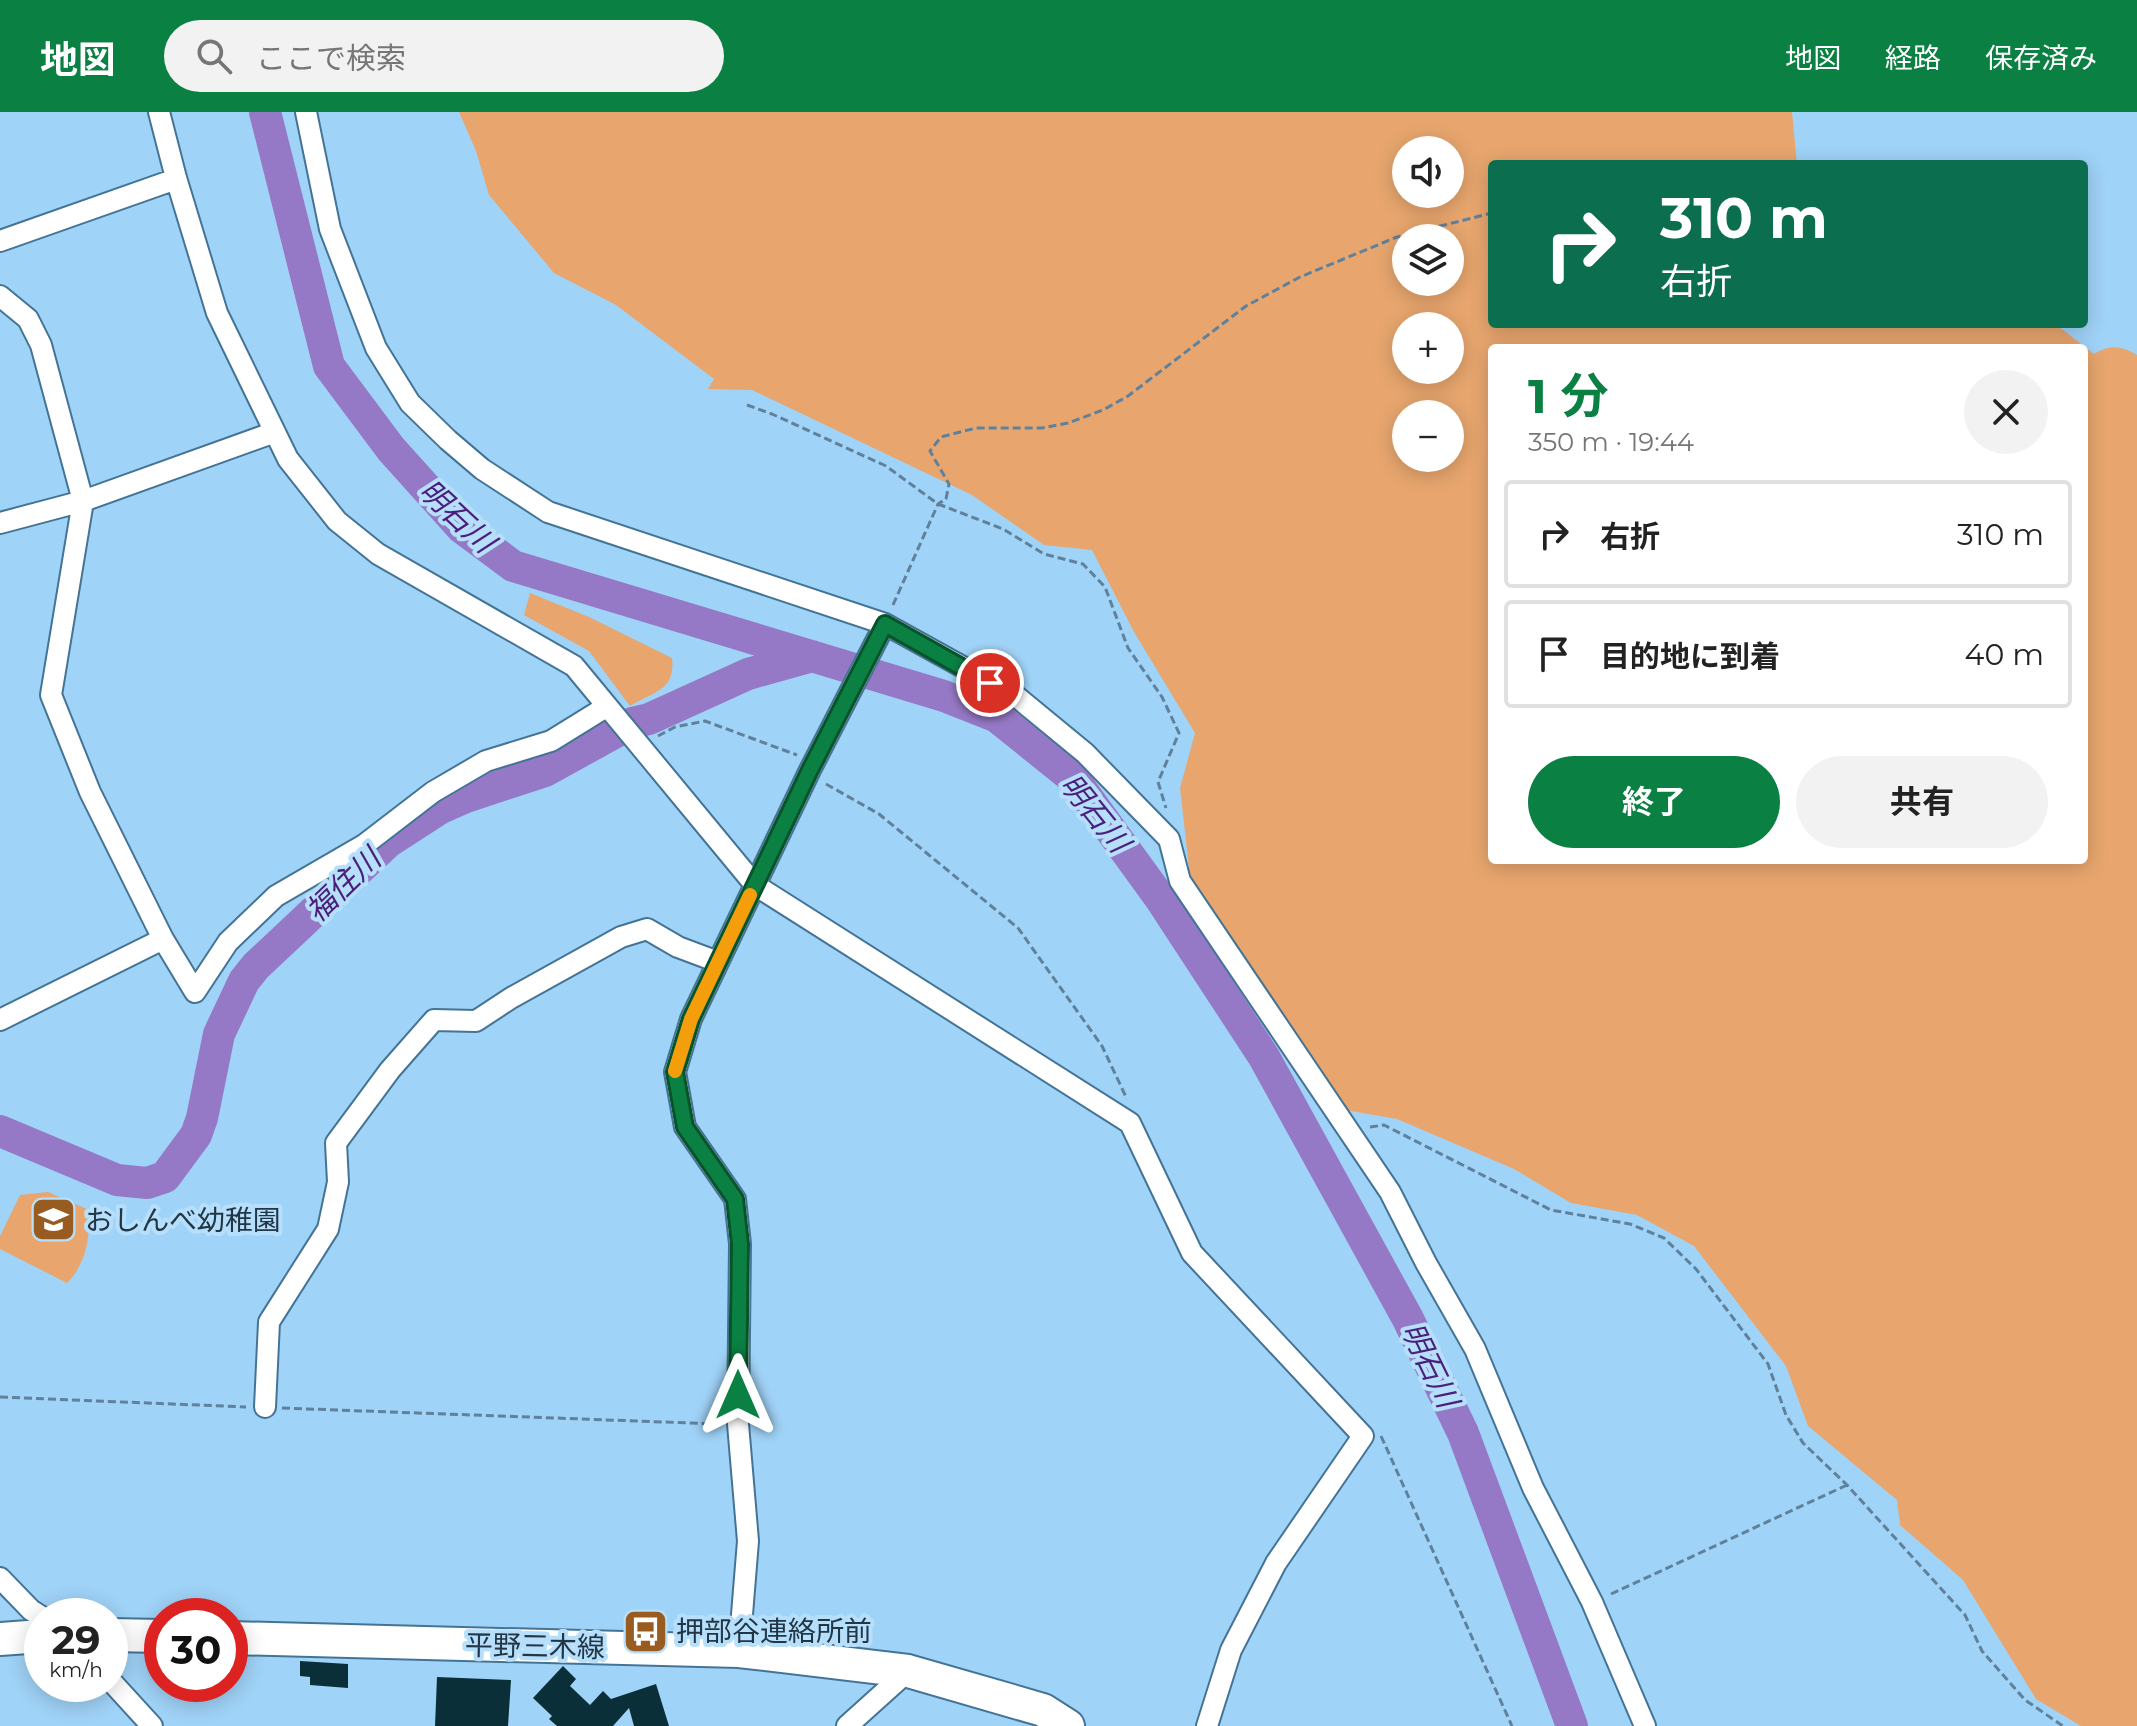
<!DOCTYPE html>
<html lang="ja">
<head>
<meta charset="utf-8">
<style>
	:root { --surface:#fff; --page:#f2f2f2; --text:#222; --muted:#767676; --line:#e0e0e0; --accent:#0b8043 }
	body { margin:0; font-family:Montserrat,"Noto Sans JP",sans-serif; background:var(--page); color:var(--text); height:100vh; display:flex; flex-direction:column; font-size:30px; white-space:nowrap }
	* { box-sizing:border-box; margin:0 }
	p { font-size:26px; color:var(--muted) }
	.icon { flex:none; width:44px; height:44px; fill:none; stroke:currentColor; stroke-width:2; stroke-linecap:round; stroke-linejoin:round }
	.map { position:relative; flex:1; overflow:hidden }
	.panel { position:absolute; left:1488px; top:232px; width:600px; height:520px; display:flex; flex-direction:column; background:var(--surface); border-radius:8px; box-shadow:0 4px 20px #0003 }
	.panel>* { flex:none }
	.guide { position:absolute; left:1488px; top:48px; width:600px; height:168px; border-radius:8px; box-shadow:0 4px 20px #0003; background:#0b6e4f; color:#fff; overflow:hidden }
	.fabs { position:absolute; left:1392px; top:24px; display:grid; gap:16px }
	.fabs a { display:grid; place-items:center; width:72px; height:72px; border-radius:50%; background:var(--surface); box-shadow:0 4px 20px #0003; font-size:40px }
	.speed { position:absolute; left:24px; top:1486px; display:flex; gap:16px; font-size:40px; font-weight:700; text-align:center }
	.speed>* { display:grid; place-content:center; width:104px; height:104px; border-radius:50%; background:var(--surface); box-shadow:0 4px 20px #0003; line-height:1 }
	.speed small { font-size:20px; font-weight:400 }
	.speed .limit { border:12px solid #d22; background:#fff; color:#111 }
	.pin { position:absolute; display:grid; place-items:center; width:68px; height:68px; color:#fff; margin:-34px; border:4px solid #fff; border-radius:50%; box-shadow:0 2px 8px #0007 }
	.me { position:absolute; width:88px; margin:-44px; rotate:0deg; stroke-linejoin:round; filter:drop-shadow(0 0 6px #0008) }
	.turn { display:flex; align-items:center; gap:28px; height:168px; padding:0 40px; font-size:36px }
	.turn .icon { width:104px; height:104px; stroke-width:2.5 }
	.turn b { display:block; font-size:56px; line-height:68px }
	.round { display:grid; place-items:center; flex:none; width:84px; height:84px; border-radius:42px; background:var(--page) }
	.summary { display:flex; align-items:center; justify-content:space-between; height:136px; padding:0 40px }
	h1 { font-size:48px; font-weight:700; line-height:60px; color:var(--accent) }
	.cta { display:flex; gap:16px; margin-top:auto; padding:16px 40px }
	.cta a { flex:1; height:92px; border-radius:48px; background:var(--accent); color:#fff; font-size:32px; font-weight:700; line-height:92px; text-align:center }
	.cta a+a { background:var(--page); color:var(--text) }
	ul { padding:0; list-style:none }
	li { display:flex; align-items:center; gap:24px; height:108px; margin:0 16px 12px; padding:0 24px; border:4px solid var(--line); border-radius:8px }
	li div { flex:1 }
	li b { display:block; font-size:30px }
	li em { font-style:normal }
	header { display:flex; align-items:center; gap:48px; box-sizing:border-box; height:112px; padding:0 40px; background:var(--accent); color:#fff }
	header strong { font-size:38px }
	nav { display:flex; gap:44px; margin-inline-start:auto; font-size:28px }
	.search { width:560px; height:72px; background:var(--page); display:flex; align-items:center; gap:20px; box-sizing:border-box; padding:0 28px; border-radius:44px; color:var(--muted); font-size:30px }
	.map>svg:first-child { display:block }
</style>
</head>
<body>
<header>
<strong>地図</strong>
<div class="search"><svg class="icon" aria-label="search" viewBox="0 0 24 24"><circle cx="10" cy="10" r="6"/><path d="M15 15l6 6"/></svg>ここで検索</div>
<nav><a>地図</a><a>経路</a><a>保存済み</a></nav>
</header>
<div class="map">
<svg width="2137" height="1614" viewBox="0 0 2137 1614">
	<rect width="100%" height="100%" fill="#a0d3f8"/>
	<path fill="#e8a66e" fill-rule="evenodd" d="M459,0H1792L1797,52H1492V212H2049L2062,217L2094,242C2111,232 2121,234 2137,243V1614H2081L2036,1587L1963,1468L1900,1413L1897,1388L1808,1314L1786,1254L1694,1134L1637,1103L1571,1091L1514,1057L1397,1007L1345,998L1190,765L1180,676L1195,621L1134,520L1092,438L1044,433L972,383L752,278L708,277L714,267L616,193L554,161L489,83L476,39ZM1406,38H1450V82H1406ZM1406,126H1450V170H1406ZM1406,214H1450V258H1406ZM1492,236H2084V748H1492ZM1406,302H1450V346H1406Z
		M530,481L589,505L672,546C676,578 654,580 630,594L589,539L524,503Z
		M48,1080L89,1098C90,1125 87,1151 67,1171L0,1137V1124L20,1083Z"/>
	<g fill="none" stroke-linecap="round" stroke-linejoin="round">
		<path stroke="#9679c6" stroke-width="32" d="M265,0L329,254L391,337L462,416L513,454L944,584L997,605L1073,666L1160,786L1264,945L1408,1207L1463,1321L1572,1614
			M0,1019L117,1068L147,1071L165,1065L196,1023L202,1006L219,922L244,869L256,854L388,730L439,697L466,685L545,659L632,611L649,607L748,562L812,544"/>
	</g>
	<path fill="#0b2f39" d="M300,1549L348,1552V1576L310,1573V1565L300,1564Z
		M563,1554L576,1567L570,1574L590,1593L603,1579L611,1587L656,1572L669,1614H634L629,1596L613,1614H557L549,1607L552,1604L533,1586Z
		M437,1565L511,1568L508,1614H435Z"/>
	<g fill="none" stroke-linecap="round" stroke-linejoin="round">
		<defs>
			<path id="street" d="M159,0L176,66L217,201L288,347L337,409L378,442L574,554L755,773L1130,1011L1192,1141L1363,1324L1276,1451L1231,1538L1207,1614
				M306,0L330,117L376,236L410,291L448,328L482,357L548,400L885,512L1017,585L1085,641L1169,727L1180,769L1390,1080L1426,1151L1475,1237L1533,1376L1592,1490L1645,1614
				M0,129L176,67
				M0,184L28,207L41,233L83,389L51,583L90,680L163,827L195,880L228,830L276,784L364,733L433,680L486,649L551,629L606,595
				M0,411L83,389L275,320
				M0,908L163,827
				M265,1295L269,1210L328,1117L338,1070L336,1031L390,958L434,908L476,909L511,886L621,825L647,817L678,835L718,850
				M0,1466L31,1498L42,1505
				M739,1539L748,1429L738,1312L740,1132L735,1087L685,1015L675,960L691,907L810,658L885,512
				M110,1568L152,1614
				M847,1614L908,1559"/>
			<path id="primary" d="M110,1523L162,1524
				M230,1526L739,1539L908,1559L1043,1598L1068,1614
				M0,1527L42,1524"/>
		</defs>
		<use href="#street" stroke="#447495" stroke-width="24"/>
		<use href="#primary" stroke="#447495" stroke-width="36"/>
		<path stroke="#5f819b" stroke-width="3" stroke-dasharray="8 4" stroke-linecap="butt" d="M747,293L772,302L886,354L938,392L1003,417L1044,442L1083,452L1105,475L1128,536L1162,585L1179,621L1158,670L1166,696
			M893,493L938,392L946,387L949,372L930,339L941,325L976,316H1042L1068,311L1103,298L1128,284L1246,194L1300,165L1397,125L1492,101
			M658,624L675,615L705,609L797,643
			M826,672L879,702L1018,816L1102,934L1127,987
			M1370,1015L1384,1013L1551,1098L1630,1112L1664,1126L1696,1157L1768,1252L1786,1303L1803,1331L1847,1373L1965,1503L1982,1539L2025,1588L2063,1614
			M0,1285L246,1295
			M282,1296L718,1312
			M1381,1324L1512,1614
			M1611,1482L1847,1373"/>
		<use href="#street" stroke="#fff" stroke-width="20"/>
		<use href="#primary" stroke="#fff" stroke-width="32"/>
	</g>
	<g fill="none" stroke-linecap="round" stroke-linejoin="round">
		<defs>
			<path id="route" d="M738,1283L740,1132L735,1087L685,1015L675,960L691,907L810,658L885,512L990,571"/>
		</defs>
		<use href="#route" stroke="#07532c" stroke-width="20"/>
		<use href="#route" stroke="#0b8043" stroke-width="14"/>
		<path stroke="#f59e0b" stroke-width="14" d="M675,959L691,907L750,783"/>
	</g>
	<defs>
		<symbol id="school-square" viewBox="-11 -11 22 22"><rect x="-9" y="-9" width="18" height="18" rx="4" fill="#995c20" stroke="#b6dffc"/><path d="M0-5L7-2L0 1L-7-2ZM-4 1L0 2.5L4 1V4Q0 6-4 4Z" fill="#fff"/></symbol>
		<symbol id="bus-square" viewBox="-11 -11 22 22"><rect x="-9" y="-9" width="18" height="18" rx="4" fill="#995c20" stroke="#b6dffc"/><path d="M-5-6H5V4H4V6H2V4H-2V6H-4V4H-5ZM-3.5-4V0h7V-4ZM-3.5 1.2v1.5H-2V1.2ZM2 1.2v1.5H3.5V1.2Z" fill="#fff"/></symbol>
	</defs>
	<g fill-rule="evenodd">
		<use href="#school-square" x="28" y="1082" width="51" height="51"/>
		<use href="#bus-square" x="620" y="1494" width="51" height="51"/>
	</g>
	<g text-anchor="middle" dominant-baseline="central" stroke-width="8" stroke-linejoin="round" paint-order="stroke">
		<g font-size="28" fill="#223645" stroke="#b6dffc" text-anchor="start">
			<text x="85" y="1108">おしんべ幼稚園</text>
			<text x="676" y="1519">押部谷連絡所前</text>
		</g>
		<g font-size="28" fill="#223645" stroke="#b6dffc">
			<text transform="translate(535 1534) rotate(1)">平野三木線</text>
		</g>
		<g font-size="30" font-style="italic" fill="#4b207c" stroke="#b6dffc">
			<text transform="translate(457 404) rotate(43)">明石川</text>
			<text transform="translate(1095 701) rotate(51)">明石川</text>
			<text transform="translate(343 773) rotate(-44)">福住川</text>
			<text transform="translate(1430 1253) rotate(64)">明石川</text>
		</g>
	</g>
</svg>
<div class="fabs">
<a><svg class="icon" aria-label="sound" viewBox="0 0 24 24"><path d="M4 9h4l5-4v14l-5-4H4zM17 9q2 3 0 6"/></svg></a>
<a><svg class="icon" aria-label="layers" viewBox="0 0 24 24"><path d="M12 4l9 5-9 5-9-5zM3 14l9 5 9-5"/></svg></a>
<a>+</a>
<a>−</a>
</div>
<div class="speed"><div>29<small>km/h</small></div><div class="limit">30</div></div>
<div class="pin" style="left:990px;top:571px;background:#d93025"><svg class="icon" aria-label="arrive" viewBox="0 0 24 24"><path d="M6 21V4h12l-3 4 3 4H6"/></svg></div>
<svg class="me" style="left:738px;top:1283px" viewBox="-20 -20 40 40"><path d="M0-17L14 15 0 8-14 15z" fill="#0b8043" stroke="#fff" stroke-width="4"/></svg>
<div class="guide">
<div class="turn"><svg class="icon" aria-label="right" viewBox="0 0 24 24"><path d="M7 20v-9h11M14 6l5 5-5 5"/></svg><div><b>310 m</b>右折</div></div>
</div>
<section class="panel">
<div class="summary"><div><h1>1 分</h1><p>350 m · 19:44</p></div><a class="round"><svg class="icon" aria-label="close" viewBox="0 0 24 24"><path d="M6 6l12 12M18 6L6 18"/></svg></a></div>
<ul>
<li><svg class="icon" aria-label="right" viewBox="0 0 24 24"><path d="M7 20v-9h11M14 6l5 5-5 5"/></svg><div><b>右折</b></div><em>310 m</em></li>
<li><svg class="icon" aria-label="arrive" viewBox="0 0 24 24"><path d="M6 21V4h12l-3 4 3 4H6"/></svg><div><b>目的地に到着</b></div><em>40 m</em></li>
</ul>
<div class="cta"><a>終了</a><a>共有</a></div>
</section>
</div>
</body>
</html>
